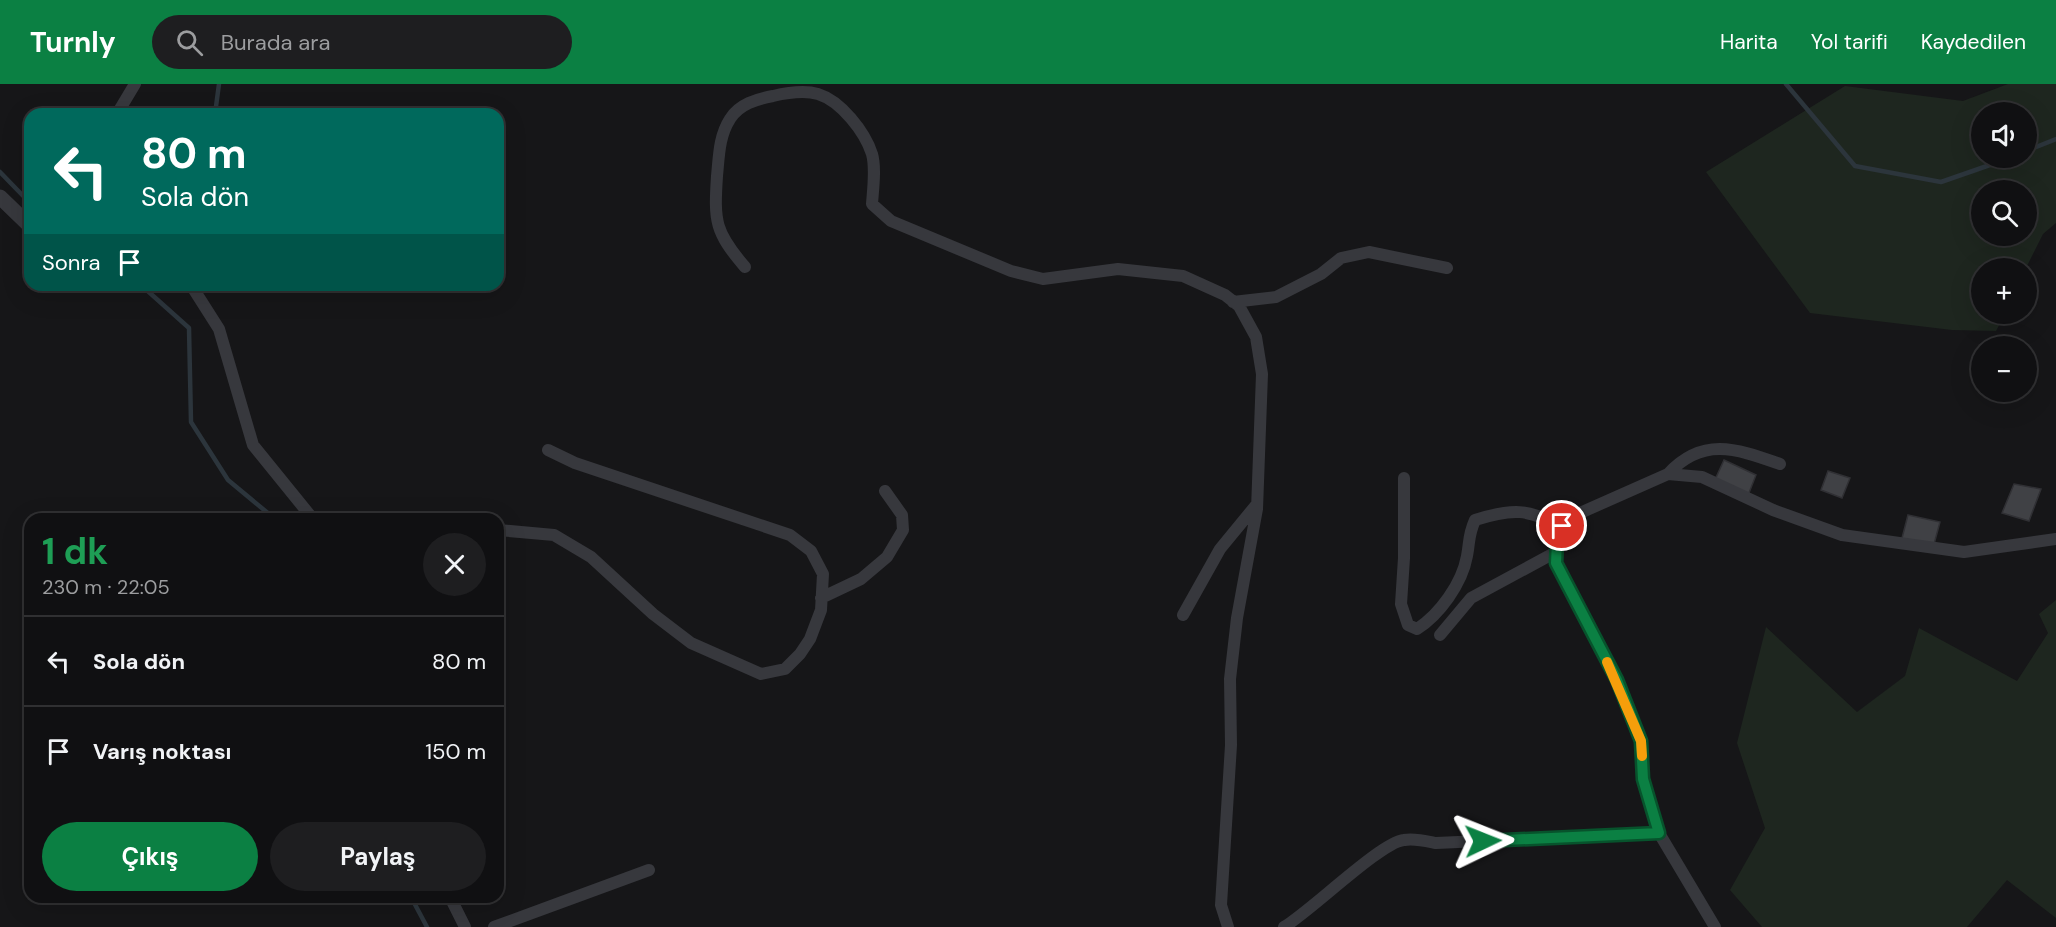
<!DOCTYPE html>
<html lang="tr">
<head>
<meta charset="utf-8">
<style>
	:root { --surface:#101012; --page:#1e1e20; --text:#f1f3f6; --muted:#9c9d9f; --line:#303032; --accent:#0b8043 }
	body { margin:0; font-family:"DM Sans",sans-serif; background:var(--page); color:var(--text); height:100vh; display:flex; flex-direction:column; font-size:22px; white-space:nowrap }
	* { box-sizing:border-box; margin:0 }
	p { font-size:20px; color:var(--muted) }
	.icon { flex:none; width:33px; height:33px; fill:none; stroke:currentColor; stroke-width:2; stroke-linecap:round; stroke-linejoin:round }
	.map { position:relative; flex:1; overflow:hidden }
	.panel { position:absolute; left:24px; top:429px; width:480px; height:390px; display:flex; flex-direction:column; background:var(--surface); border-radius:18px; box-shadow:0 6px 24px #0002,0 0 0 2px var(--line) }
	.panel>* { flex:none }
	.guide { position:absolute; left:24px; top:24px; width:480px; height:183px; border-radius:18px; box-shadow:0 6px 24px #0002,0 0 0 2px var(--line); background:#00695c; color:#fff; overflow:hidden }
	.controls { position:absolute; left:1971px; top:18px; display:grid; gap:12px }
	.controls a { display:grid; place-items:center; width:66px; height:66px; border-radius:50%; background:var(--surface); box-shadow:0 6px 24px #0002,0 0 0 2px var(--line); font-size:30px }
	.pin { position:absolute; display:grid; place-items:center; width:51px; height:51px; color:#fff; margin:-26px; border:3px solid #fff; border-radius:50%; box-shadow:0 2px 6px #0007 }
	.me { position:absolute; width:66px; margin:-33px; rotate:88deg; stroke-linejoin:round; filter:drop-shadow(0 0 4px #0008) }
	.turn { display:flex; align-items:center; gap:21px; height:126px; padding:0 18px; font-size:27px }
	.turn .icon { width:78px; height:78px; stroke-width:2.5 }
	.turn b { display:block; font-size:42px; line-height:51px }
	.then { display:flex; align-items:center; height:57px; padding:0 18px; background:#0003; gap:12px; font-size:22px }
	.round { display:grid; place-items:center; flex:none; width:63px; height:63px; border-radius:32px; background:var(--page) }
	.headline { display:flex; align-items:center; justify-content:space-between; height:102px; padding:0 18px }
	h1 { font-size:36px; font-weight:700; line-height:45px; color:#1e9e55 }
	.cta { display:flex; gap:12px; margin-top:auto; padding:12px 18px }
	.cta a { flex:1; height:69px; border-radius:36px; background:var(--accent); color:#fff; font-size:24px; font-weight:700; line-height:69px; text-align:center }
	.cta a+a { background:var(--page); color:var(--text) }
	ul { padding:0; list-style:none }
	li { display:flex; align-items:center; gap:18px; height:90px; padding:0 18px; border-top:2px solid var(--line) }
	li div { flex:1 }
	li b { display:block; font-size:22px }
	li em { font-style:normal }
	header { display:flex; align-items:center; gap:36px; box-sizing:border-box; height:84px; padding:0 30px; background:var(--accent); color:#fff }
	header strong { font-size:28px }
	nav { display:flex; gap:33px; margin-inline-start:auto; font-size:21px }
	.search { width:420px; height:54px; background:var(--page); display:flex; align-items:center; gap:15px; box-sizing:border-box; padding:0 21px; border-radius:33px; color:var(--muted); font-size:22px }
	.map>svg:first-child { display:block }
</style>
</head>
<body>
<header>
<strong>Turnly</strong>
<div class="search"><svg class="icon" aria-label="search" viewBox="0 0 24 24"><circle cx="10" cy="10" r="6"/><path d="M15 15l6 6"/></svg>Burada ara</div>
<nav><a>Harita</a><a>Yol tarifi</a><a>Kaydedilen</a></nav>
</header>
<div class="map">
<svg width="2056" height="843" viewBox="0 0 2056 843">
	<rect width="100%" height="100%" fill="#161618"/>
	<path fill="#1e261f" fill-rule="evenodd" d="M2008,0H2056V139L2043,150L2026,184H1982V230H2005L1996,247L1952,246L1810,229L1706,88L1845,2L1963,17ZM1982,28H2026V74H1982ZM1982,106H2026V152H1982Z
		M2056,516V834L2007,796L1967,843H1762L1730,806L1765,744L1737,659L1766,543L1857,628L1905,592L1919,544L2017,597L2048,549L2039,530Z"/>
	<g fill="none" stroke-linecap="round" stroke-linejoin="round">
		<path stroke="#2c353c" stroke-width="4.5" d="M1786,0L1855,82L1941,98L2010,74
			M215,30L219,0
			M2026,67L2056,55
			M0,88L30,119
			M141,201L189,244L191,338L228,396L275,435
			M411,813L427,843"/>
	</g>
	<path fill="#404145" stroke="#303034" stroke-width="1.5" d="M1724,376L1756,391L1747,414L1714,398Z
		M1828,387L1850,394L1842,414L1821,406Z
		M2014,400L2041,405L2029,437L2002,429Z
		M1908,431L1940,438L1933,464L1901,458Z"/>
	<g fill="none" stroke-linecap="round" stroke-linejoin="round">
		<path stroke="#37383d" stroke-width="12" d="M117,30L135,0
			M745,183C715,148 714,138 717,92C719,72 719,52 730,35C739,20 757,15 773,12C786,9 804,6 818,10C841,17 865,48 872,70C876,84 873,105 872,120L891,137L1011,187L1043,195L1118,185L1183,192L1225,211L1239,222L1256,253L1262,290L1257,425L1237,534L1230,595L1231,661L1221,821L1228,843
			M191,201L219,245L253,361L313,435
			M1233,218L1276,213L1321,190L1341,174L1369,168L1447,184
			M1668,390C1703,352 1737,365 1780,380
			M1404,394V474L1401,520L1408,541L1417,545C1439,531 1462,500 1467,472C1470,456 1468,452 1475,436C1513,424 1527,425 1562,442
			M498,446L554,451L591,473L653,530L691,559L761,590L785,585L800,570L810,555L821,526L823,490L811,467L790,451L575,379L548,366
			M821,514L861,495L887,473L903,446L902,431L885,407
			M1183,531L1220,465L1257,420
			M1440,551L1471,514L1556,468
			M450,813L465,843
			M494,843L649,786
			M1284,843C1311,827 1381,758 1404,756C1414,754 1426,757 1436,759L1659,749
			M1715,843L1659,749L1643,695L1641,657L1617,596L1556,479L1557,457L1562,442L1580,429L1668,390L1702,393L1773,426L1842,451L1964,468L2056,455"/>
		<path stroke="#37383d" stroke-width="15" d="M0,113L30,142"/>
	</g>
	<g fill="none" stroke-linecap="round" stroke-linejoin="round">
		<defs>
			<path id="route" d="M1483,757L1659,749L1643,695L1641,657L1617,596L1556,479L1557,457L1562,442"/>
		</defs>
		<use href="#route" stroke="#07532c" stroke-width="15"/>
		<use href="#route" stroke="#0b8043" stroke-width="10"/>
		<path stroke="#f59e0b" stroke-width="10" d="M1607,578L1641,657L1642,672"/>
	</g>
</svg>
<div class="controls">
<a><svg class="icon" aria-label="sound" viewBox="0 0 24 24"><path d="M4 9h4l5-4v14l-5-4H4zM17 9q2 3 0 6"/></svg></a>
<a><svg class="icon" aria-label="search" viewBox="0 0 24 24"><circle cx="10" cy="10" r="6"/><path d="M15 15l6 6"/></svg></a>
<a>+</a>
<a>−</a>
</div>
<div class="pin" style="left:1562px;top:442px;background:#d93025"><svg class="icon" aria-label="arrive" viewBox="0 0 24 24"><path d="M6 21V4h12l-3 4 3 4H6"/></svg></div>
<svg class="me" style="left:1483px;top:757px" viewBox="-20 -20 40 40"><path d="M0-17L14 15 0 8-14 15z" fill="#0b8043" stroke="#fff" stroke-width="4"/></svg>
<div class="guide">
<div class="turn"><svg class="icon" aria-label="left" viewBox="0 0 24 24"><path d="M17 20v-9H6M10 6l-5 5 5 5"/></svg><div><b>80 m</b>Sola dön</div></div>
<div class="then">Sonra<svg class="icon" aria-label="arrive" viewBox="0 0 24 24"><path d="M6 21V4h12l-3 4 3 4H6"/></svg></div>
</div>
<section class="panel">
<div class="headline"><div><h1>1 dk</h1><p>230 m · 22:05</p></div><a class="round"><svg class="icon" aria-label="close" viewBox="0 0 24 24"><path d="M6 6l12 12M18 6L6 18"/></svg></a></div>
<ul>
<li><svg class="icon" aria-label="left" viewBox="0 0 24 24"><path d="M17 20v-9H6M10 6l-5 5 5 5"/></svg><div><b>Sola dön</b></div><em>80 m</em></li>
<li><svg class="icon" aria-label="arrive" viewBox="0 0 24 24"><path d="M6 21V4h12l-3 4 3 4H6"/></svg><div><b>Varış noktası</b></div><em>150 m</em></li>
</ul>
<div class="cta"><a>Çıkış</a><a>Paylaş</a></div>
</section>
</div>
</body>
</html>
